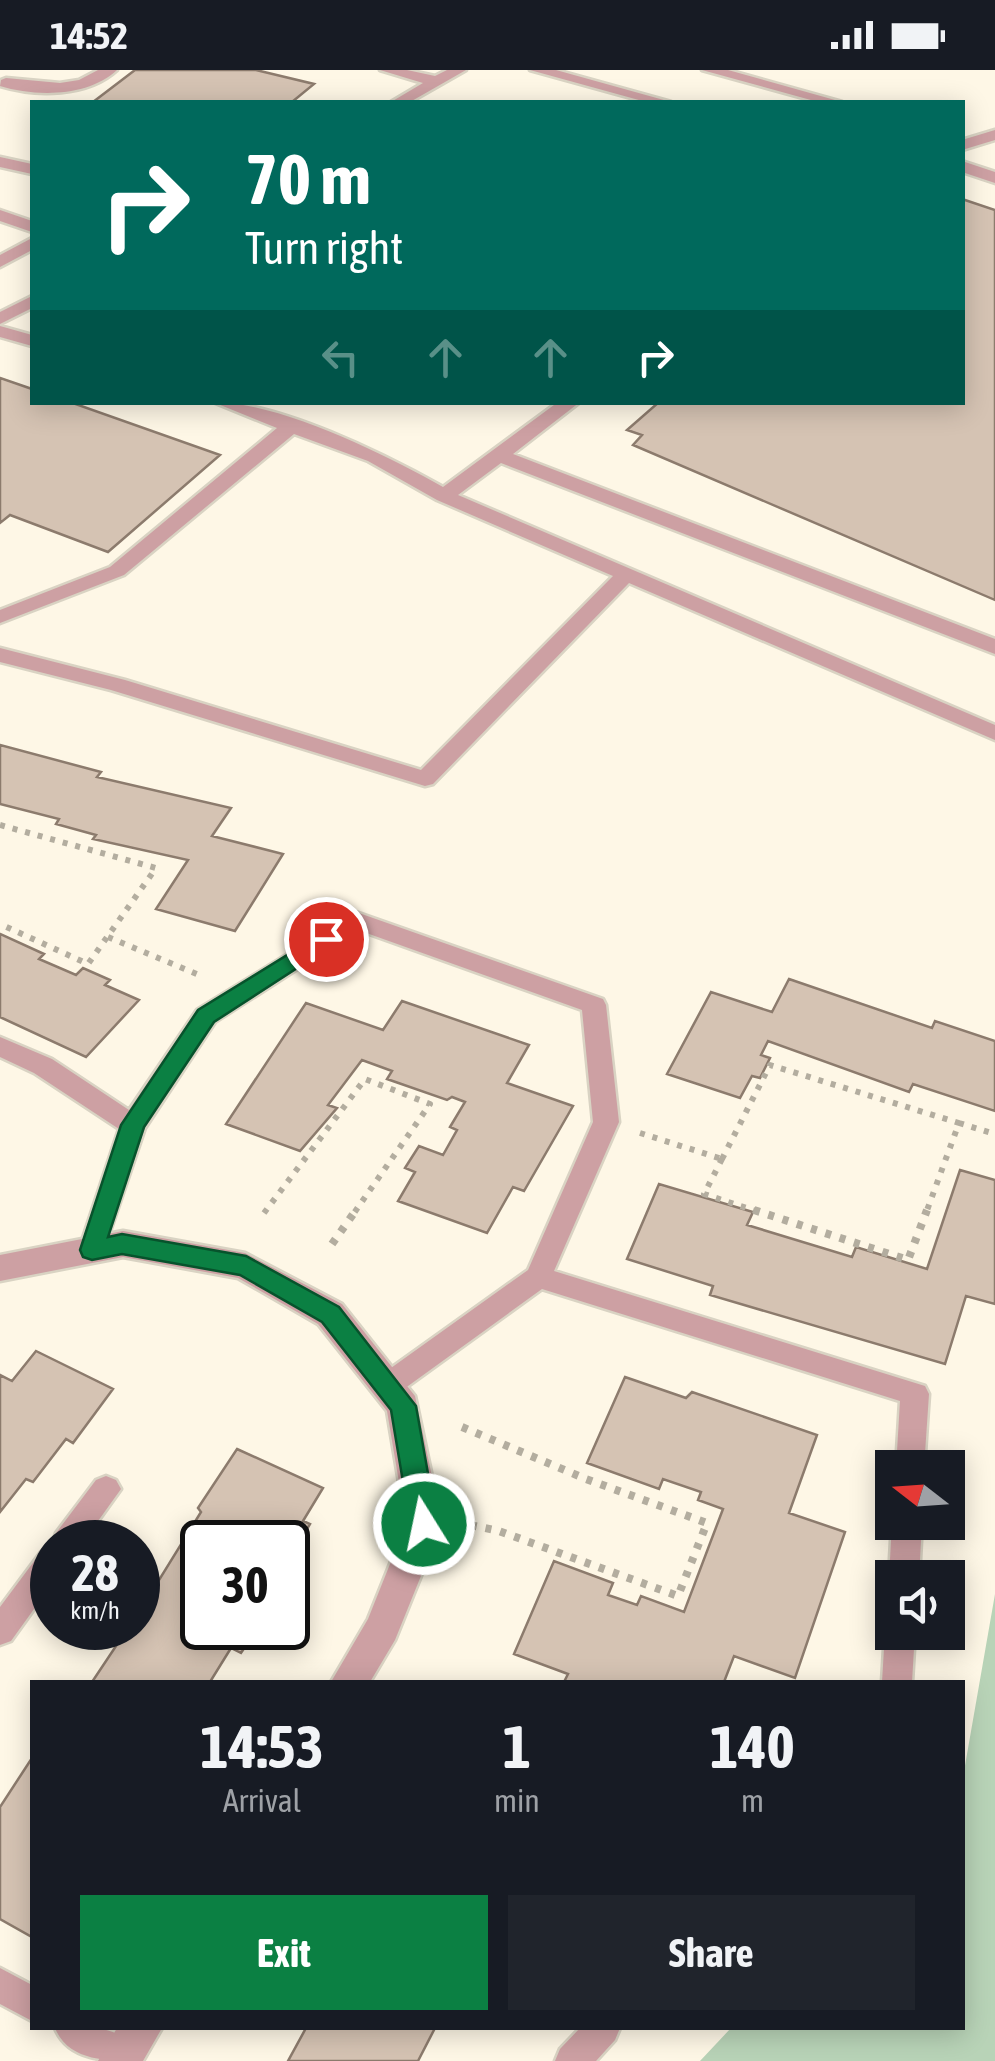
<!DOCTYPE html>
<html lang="en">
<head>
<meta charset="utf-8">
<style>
	:root { --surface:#171b24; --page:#20242c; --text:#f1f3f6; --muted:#9ea1a6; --accent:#0b8043 }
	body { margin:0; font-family:"Asap Condensed",sans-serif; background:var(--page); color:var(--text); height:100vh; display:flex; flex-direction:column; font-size:38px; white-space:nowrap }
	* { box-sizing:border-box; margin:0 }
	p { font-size:32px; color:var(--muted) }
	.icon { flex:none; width:55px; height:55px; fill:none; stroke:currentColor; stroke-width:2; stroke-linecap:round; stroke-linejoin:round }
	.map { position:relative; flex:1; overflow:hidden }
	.drawer { position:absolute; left:30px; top:1610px; width:935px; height:350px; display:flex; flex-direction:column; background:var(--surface); border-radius:0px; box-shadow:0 5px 25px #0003 }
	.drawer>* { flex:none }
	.hud { position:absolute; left:30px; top:30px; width:935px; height:305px; border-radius:0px; box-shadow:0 5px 25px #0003; background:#00695c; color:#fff; overflow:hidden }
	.needle { width:65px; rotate:287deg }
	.tools { position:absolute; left:875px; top:1380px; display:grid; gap:20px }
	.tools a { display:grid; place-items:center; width:90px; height:90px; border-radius:0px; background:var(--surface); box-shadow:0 5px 25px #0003; font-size:50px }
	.speed { position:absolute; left:30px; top:1450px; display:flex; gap:20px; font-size:50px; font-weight:700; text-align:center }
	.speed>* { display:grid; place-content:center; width:130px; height:130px; border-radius:50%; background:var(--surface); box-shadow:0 5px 25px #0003; line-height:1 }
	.speed small { font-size:25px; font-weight:400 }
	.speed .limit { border:5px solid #111; border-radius:15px; background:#fff; color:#111 }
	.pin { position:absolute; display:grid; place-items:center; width:85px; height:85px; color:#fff; margin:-42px; border:5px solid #fff; border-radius:50%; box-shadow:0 2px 10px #0007 }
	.me { position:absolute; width:110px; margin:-55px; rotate:350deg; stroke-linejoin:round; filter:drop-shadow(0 0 8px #0008) }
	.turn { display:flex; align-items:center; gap:35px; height:210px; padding:0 50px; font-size:45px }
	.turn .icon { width:130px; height:130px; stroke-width:2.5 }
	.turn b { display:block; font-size:70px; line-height:85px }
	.lanes { display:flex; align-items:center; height:95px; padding:0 50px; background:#0003; justify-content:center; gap:50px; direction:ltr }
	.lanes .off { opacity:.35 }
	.eta { display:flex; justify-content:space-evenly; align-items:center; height:170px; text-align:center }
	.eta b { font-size:60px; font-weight:700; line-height:70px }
	.primary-button { display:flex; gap:20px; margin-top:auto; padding:20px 50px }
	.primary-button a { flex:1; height:115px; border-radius:0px; background:var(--accent); color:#fff; font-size:40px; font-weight:700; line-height:115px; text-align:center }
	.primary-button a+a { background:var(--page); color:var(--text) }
	.status { display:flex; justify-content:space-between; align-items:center; height:70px; padding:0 50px; background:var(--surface); direction:ltr }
	.status svg { height:28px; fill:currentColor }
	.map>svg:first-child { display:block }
</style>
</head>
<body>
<div class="status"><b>14:52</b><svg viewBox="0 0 49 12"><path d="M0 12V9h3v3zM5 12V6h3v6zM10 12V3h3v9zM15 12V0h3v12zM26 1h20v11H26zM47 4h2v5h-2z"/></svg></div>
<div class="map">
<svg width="995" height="1991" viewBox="0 0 995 1991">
	<rect width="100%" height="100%" fill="#fef7e6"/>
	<path fill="#b8d3b7" d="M995,1524V1991H700L731,1958H962L963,1707Z"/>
	<path fill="#d5c3b3" stroke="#8c7b6d" stroke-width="2.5" d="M135,0H256L314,14L292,32H93Z
		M962,129L995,140V530L633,375L642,365L627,360L659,332H962Z
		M0,308L32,319V332H70L220,385L108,482L10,445L0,453Z
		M0,675L101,702L97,707L231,738L212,766L283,784L235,861L156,839L188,790L93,769L96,765L56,754L59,749L0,734Z
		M0,864L44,884L39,889L76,905L83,898L110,910L105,915L139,930L86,987L0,947Z
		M789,909L932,958L935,951L995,971V1041L913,1014L909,1022L768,971L761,985L770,988L760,1008L752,1006L740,1028L667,1004L711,922L772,942Z
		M402,931L529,975L507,1013L573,1036L524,1121L513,1117L487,1163L398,1131L415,1102L405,1098L419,1076L443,1085L457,1060L450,1057L465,1032L452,1027L447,1030L387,1009L392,1001L362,990L328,1035L337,1038L300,1081L226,1054L306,933L383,960Z
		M960,1100L995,1110V1234L966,1226L945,1294L710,1225L713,1216L627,1189L659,1114L753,1142L747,1155L852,1187L856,1177L927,1199Z
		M36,1281L113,1319L73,1373L66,1369L33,1412L26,1409L0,1442V1305L12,1311Z
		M625,1307L686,1328L692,1322L817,1365L789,1443L845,1462L795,1608L734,1586L724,1612H564L568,1604L514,1584L554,1491L613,1513L608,1525L637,1535L641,1526L684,1542L723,1439L698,1430L701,1422L663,1409L659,1419L587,1393Z
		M237,1379L323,1418L303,1451L310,1454L288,1491V1472H202V1558H258L241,1583L231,1578L210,1612H92L128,1558H138V1544L201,1442L198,1438Z
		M32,1688V1867L0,1849V1737Z
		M306,1958H435L418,1991H288Z"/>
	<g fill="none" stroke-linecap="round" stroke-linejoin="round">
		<defs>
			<path id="lane" d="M98,0H117C88,27 36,27 0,16L1,10L6,8L60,13L79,10Z
				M380,0H407L435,6L447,0H466L410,32H391L423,13Z
				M530,0H556L671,32H646Z
				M702,0H728L842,32H818Z
				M995,60V70L962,80V70Z
				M0,87L32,94V104L0,97Z
				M962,91L995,102V113L962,102Z
				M0,140L32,151V162L0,151Z
				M32,168V180L0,197V185Z
				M32,226V238L0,254V242Z
				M0,256L32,265V276L0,267Z
				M213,332C279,332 384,384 443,417L558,332H580L513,384L995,569V584L501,393L458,425L995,655V670L629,513L433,714L425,716L111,620L0,592V578L125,610L421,700L613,506L437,430L368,391L294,364L124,505L0,553V540L110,497L277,358Z
				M356,842L603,929L606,935L619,1052L554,1201L925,1316L929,1324L924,1398H896L900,1331L542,1219L397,1324L387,1328L377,1324L373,1316L377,1308L528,1200L593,1052L582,940L358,860L215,952L145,1058L101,1188L92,1191L83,1188L79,1180L119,1059L34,1003L0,987V967L52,989L129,1040L197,940Z
				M106,1406L116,1410L121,1419L83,1472L52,1475L56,1463L96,1410Z
				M892,1452H922L919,1508H892V1516L889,1508Z
				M52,1478V1514L11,1571L0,1575V1537L41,1482Z
				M892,1551V1562H915L912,1612H882L885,1562Z
				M0,1898L32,1915V1951L0,1934Z
				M55,1958C85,1956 126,1954 139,1987L138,1991C107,1991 68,1991 55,1958Z
				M580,1958H620L615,1970L596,1991H555L560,1979Z"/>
			<path id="street" d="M123,1161L245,1183L342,1234L415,1326L442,1454L395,1570L370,1612H331L368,1549L406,1454L387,1341L318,1254L238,1208L123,1187L0,1211V1185Z
				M117,1958H162L143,1991H98Z"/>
		</defs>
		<use href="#lane" stroke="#d9d3c3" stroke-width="5"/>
		<use href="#street" stroke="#d9d3c3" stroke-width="5"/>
		<path stroke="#b3ad9f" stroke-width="6" stroke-dasharray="5 8" stroke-linecap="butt" d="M0,755L156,798L88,894L0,854
			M108,867L204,907
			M959,1053L995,1064
			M640,1063L722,1089
			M722,1089L704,1124L762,1143
			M722,1089L770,995L959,1053L926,1143
			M264,1143L365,1009L430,1034L354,1143"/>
		<path stroke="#b3ad9f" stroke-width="8" stroke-dasharray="6 9" stroke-linecap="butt" d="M754,1140L908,1190L927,1140
			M332,1174L356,1140
			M462,1357L586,1409L707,1453L678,1526L499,1461L470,1455"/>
		<use href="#lane" fill="#cda0a3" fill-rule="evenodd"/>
		<use href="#street" fill="#cda0a3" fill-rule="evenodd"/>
	</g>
	<path fill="#0b8043" stroke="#07532c" stroke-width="2.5" d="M326,861L334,864L337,869L334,874L214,952L144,1057L108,1167L122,1164L246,1186L339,1237L416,1336L437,1454L433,1463L424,1466L414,1463L410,1454L391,1340L322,1252L240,1205L122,1184L92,1190L83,1187L80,1180L121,1055L198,940Z"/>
</svg>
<div class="tools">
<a><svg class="needle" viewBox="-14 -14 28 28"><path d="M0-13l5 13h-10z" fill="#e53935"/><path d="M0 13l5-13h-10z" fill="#9ea1a6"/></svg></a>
<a><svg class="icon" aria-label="sound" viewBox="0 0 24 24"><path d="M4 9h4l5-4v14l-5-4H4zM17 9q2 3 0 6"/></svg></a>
</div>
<div class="speed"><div>28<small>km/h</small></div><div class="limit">30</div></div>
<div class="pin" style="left:326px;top:869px;background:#d93025"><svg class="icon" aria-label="arrive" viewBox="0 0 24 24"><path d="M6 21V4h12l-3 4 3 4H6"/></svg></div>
<svg class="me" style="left:424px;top:1454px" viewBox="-20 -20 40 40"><circle r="17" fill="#0b8043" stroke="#fff" stroke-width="3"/><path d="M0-11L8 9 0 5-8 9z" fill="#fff"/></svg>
<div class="hud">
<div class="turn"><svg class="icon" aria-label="right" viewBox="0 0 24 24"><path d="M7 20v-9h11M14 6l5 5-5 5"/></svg><div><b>70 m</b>Turn right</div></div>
<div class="lanes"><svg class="icon off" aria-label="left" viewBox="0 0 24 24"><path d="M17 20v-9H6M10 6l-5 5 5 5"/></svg><svg class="icon off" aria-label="ahead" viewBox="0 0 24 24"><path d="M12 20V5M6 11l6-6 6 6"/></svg><svg class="icon off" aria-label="ahead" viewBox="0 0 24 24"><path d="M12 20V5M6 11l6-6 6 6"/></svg><svg class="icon" aria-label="right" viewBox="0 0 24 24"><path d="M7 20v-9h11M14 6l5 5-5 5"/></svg></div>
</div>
<section class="drawer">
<div class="eta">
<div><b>14:53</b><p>Arrival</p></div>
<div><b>1</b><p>min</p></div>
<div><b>140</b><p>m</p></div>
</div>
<div class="primary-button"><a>Exit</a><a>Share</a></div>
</section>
</div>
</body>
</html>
